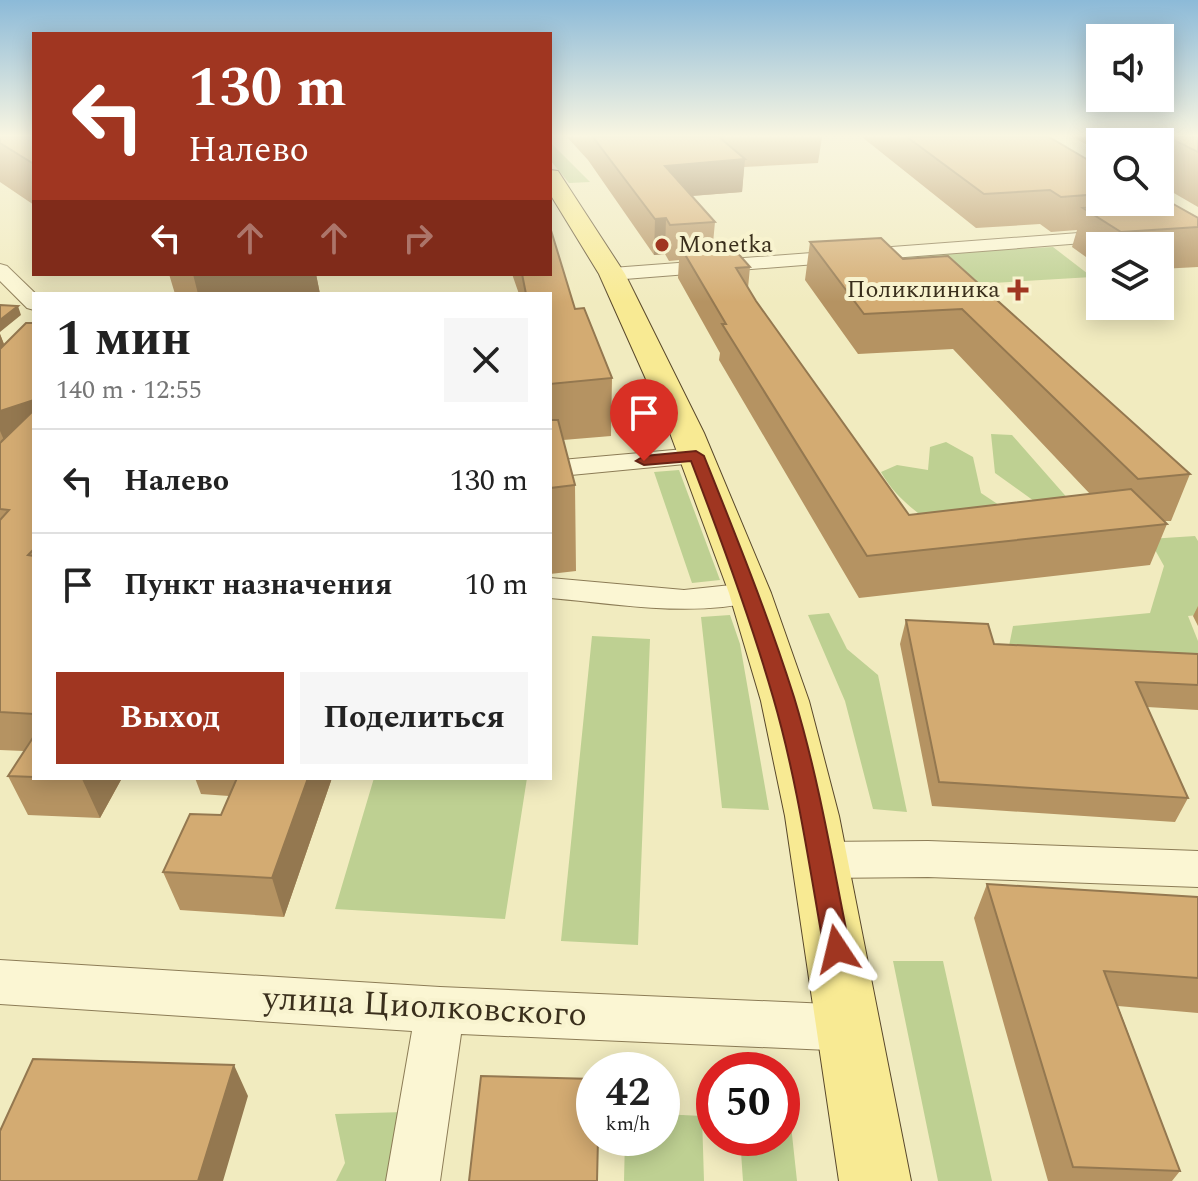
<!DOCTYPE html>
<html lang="ru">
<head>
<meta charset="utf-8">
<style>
	:root { --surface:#fff; --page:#f6f6f6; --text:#222; --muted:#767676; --line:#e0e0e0; --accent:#a03621 }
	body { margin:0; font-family:Spectral,serif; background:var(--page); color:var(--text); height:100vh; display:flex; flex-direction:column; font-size:30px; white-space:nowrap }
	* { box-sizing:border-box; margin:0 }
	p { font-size:26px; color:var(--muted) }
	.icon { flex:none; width:44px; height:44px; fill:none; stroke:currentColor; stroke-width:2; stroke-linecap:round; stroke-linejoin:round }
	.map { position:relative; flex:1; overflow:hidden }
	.side { position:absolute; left:32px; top:292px; width:520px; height:488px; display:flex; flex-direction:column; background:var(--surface); border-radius:0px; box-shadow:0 4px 20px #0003 }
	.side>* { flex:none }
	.top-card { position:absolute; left:32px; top:32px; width:520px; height:244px; border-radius:0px; box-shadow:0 4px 20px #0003; background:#a03621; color:#fff; overflow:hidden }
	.buttons { position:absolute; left:1086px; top:24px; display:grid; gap:16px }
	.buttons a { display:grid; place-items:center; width:88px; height:88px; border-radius:0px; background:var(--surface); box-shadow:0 4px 20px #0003; font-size:40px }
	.speed { position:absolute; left:576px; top:1052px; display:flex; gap:16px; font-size:40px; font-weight:700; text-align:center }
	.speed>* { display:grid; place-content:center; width:104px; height:104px; border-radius:50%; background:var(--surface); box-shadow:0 4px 20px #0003; line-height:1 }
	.speed small { font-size:20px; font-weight:400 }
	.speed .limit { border:12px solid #d22; background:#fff; color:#111 }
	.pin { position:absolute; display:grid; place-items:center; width:68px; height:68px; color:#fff; margin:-82px -34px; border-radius:50% 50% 50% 0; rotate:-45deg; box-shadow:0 0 8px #0007 }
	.pin .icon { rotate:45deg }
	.me { position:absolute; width:88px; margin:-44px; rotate:350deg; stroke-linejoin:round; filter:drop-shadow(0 0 6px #0008) }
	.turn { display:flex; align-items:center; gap:28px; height:168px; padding:0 24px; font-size:36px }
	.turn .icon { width:104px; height:104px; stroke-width:2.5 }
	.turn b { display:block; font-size:56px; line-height:68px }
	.lanes { display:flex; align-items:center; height:76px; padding:0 24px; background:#0003; justify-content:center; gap:40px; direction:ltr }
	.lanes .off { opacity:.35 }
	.round { display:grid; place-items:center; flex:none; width:84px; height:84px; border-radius:0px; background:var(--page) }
	.headline { display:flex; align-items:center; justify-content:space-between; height:136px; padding:0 24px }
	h1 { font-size:48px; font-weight:700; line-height:60px }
	.cta { display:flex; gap:16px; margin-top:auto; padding:16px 24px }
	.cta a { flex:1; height:92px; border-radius:0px; background:var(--accent); color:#fff; font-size:32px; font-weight:700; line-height:92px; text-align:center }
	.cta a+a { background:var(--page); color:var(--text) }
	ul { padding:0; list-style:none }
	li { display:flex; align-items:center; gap:24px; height:104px; padding:0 24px; border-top:2px solid var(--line) }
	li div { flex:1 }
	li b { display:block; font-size:30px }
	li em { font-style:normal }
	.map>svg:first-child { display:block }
</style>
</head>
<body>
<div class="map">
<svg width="1198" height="1181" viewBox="0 0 1198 1181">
	<rect width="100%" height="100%" fill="#f1ebbf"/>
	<path fill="#bed092" d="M550,142L590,182L569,183L550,160Z
		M1053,247L1092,277L909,288L876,257Z
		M991,434L1012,435L1092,526L953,541C927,518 898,503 881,472L897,465L928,470L930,447L946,442L973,457L981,493L1023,521L1052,514L995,473Z
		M679,470L720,580L692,583L654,472Z
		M1195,536L1198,541V615L1188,616L1198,641V668L1006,661L1013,626L1150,613L1164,566L1149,539Z
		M829,613L847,649L878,675L907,812L873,809L845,701L808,615Z
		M730,615L740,644L769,810L722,808L701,617Z
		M592,636L650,639L638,945L561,941Z
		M374,778H527L505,919L335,909Z
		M893,961H943L992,1181H938Z
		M782,1088H787L797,1181H743L740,1138H782Z
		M405,1112L395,1181H336L345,1163L335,1114Z
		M662,1114L702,1116L704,1181H624L625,1138H662Z"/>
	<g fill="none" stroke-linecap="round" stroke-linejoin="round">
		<defs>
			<path id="minor" d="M1198,224V234L612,280L602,274L612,268Z
				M0,264L7,266L36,294L34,310L27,308L0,281Z
				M696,448L706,450L709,456L706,462L550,477V461Z
				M550,578L684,590L750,583L761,586L766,593L761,600C692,618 620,604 550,598Z
				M928,841L1198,851V887L928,877L820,878L805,872L799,860L805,848L820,842Z
				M0,960L440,987L851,1005L868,1012L875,1028L868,1044L851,1051L461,1034L440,1181H386L412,1031L0,1004Z"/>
			<path id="major" d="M550,170L558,171L625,274L704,433L771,593L809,701L839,816L911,1181H839L785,816L761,701L729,593L670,433L599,274L550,194Z"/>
		</defs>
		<use href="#minor" stroke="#8c7c56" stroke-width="2"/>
		<use href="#major" stroke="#59482b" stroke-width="2"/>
		<use href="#minor" fill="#fbf6d3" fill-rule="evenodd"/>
		<use href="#major" fill="#f8ea93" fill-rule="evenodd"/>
	</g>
	<path fill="#b59362" d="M0,137H34V205L0,182Z
		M567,137H822L818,163L744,167L742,192L692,196L715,222L713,243L750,267L748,288L756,301L909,515L1090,494L953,349L858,354L805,280L810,242L903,259L1190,474L1171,521H1165L1167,524L1150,565L859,598L719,360L720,353L678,278L679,260L669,261L665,254L654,255L588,160Z
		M862,137H1049L1100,167V202H1140L1139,204L1198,218V267L1160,269V246H1100V267L1072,247L1077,230L1051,232L1040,224L976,228Z
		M1073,137H1198V207L1160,185V142H1100V152Z
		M169,274H316L320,294H175Z
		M512,274H550L575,309L612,378L611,436L563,440L575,485L576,571L550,574V294H519Z
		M34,323V778H122L100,818L28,815L8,776L24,751L0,750V443L1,442L0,441V334L4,344Z
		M1198,606V626L1193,616Z
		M906,620L994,644L1198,654V710L1147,707L1188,798L1175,822L932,806L900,644Z
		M195,778H332L284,917L180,910L163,872L221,815L229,796L201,794Z
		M987,884L1198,897V1013L1118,1006L1180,1171L1172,1181H1048L974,918Z"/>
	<path fill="#947850" d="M745,159L742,192L664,198L665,166Z
		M666,218L665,254L654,255L655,219Z
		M193,274H316L320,294H198Z
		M18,306L21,315L0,332V320Z
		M0,334L7,352L0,360Z
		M34,400V438L7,447L0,431V411Z
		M83,778H122L100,818L82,779Z
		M308,778H332L284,917L272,878Z
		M234,1065L248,1096L223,1181H198Z"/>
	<path fill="#d3ab72" stroke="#947850" stroke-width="2" d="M0,137H34V164L0,143Z
		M593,137H725H719L745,159L665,166L715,222L670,225L666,218L655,219Z
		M907,137H1049L1100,167V194L1061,197L1050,190L984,194Z
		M1168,137H1198V152Z
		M1168,201L1198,218V227L1121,232L1083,208Z
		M550,227L575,309L584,308L612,378L550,384V294H526L522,274H550Z
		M881,238L903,259L948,256L1190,474L1138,479L962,309L864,314L810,242Z
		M728,242L750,267L736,268L756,301L909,515L1131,489L1167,524L867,556L722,324H726L680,246Z
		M0,305L18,306L0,320Z
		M26,323H34V400L0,411V349Z
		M34,410V549L28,555L34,556V714L0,712V520L9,510L0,509V443Z
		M550,420H558L575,485L550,488Z
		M906,620L988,624L994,644L1198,654V685L1136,682L1188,798L939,782Z
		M34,736V777L8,776Z
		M237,778H308L272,878L163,872L190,814L221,815Z
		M987,884L1198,897V978L1104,971L1180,1171L1073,1167Z
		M33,1059L234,1065L198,1181H0V1131Z
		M481,1076L594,1079V1138H598L597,1181H469Z"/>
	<linearGradient id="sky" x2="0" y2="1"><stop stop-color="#8cbad8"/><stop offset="0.45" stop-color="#f9f6e2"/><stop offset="1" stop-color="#f9f6e2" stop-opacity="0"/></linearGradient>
	<rect width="1198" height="302" fill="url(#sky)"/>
	<path fill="#a03621" stroke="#682315" stroke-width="2" d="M696,451L704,456C736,536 768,615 794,697C819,779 833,865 850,949L846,957L837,961L828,957L824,949C809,865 797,779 773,697C750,617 721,539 691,461L644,465L636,461L644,456Z"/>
	<g fill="#a03621" stroke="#f8f3cf" stroke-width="3">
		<circle cx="662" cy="245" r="8"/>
		<path d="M1014 278h8v8h8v8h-8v8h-8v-8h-8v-8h8z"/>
	</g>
	<g text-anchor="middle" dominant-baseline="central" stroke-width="8" stroke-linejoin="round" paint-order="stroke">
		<g font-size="24" fill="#3a2f1c" stroke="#f8f3cf" text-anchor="start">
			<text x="678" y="245">Monetka</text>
			<text x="1000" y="290" text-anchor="end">Поликлиника</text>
		</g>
		<g font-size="34" fill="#3a2f1c" stroke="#f8f3cf">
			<text transform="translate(425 1007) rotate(3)">улица Циолковского</text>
		</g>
	</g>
</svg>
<div class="buttons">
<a><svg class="icon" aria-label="sound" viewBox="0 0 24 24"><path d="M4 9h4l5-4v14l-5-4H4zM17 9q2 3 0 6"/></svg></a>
<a><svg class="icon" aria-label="search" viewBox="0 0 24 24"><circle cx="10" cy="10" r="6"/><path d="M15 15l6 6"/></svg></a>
<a><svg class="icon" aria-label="layers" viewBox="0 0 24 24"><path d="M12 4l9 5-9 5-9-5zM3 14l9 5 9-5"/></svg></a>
</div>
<div class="speed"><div>42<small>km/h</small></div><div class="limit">50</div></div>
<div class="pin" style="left:644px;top:461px;background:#d93025"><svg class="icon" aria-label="arrive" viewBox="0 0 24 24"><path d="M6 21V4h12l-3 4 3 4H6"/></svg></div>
<svg class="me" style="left:837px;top:949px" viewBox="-20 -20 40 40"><path d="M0-17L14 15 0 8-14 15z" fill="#a03621" stroke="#fff" stroke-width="4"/></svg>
<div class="top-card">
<div class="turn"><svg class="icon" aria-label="left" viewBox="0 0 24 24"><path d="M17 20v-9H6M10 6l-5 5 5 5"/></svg><div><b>130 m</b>Налево</div></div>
<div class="lanes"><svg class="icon" aria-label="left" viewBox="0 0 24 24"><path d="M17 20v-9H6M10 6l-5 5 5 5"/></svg><svg class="icon off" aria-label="ahead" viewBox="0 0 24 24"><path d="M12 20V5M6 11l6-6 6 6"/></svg><svg class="icon off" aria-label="ahead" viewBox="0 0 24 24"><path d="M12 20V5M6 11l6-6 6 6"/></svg><svg class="icon off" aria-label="right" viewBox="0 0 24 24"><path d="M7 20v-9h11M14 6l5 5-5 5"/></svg></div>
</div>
<section class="side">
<div class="headline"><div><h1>1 мин</h1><p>140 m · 12:55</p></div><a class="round"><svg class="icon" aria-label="close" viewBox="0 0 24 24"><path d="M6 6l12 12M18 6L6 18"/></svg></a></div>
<ul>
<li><svg class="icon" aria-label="left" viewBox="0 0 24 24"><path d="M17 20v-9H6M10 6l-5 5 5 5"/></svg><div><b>Налево</b></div><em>130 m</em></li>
<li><svg class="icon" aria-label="arrive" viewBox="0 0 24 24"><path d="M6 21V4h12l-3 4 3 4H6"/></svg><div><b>Пункт назначения</b></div><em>10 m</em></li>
</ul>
<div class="cta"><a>Выход</a><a>Поделиться</a></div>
</section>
</div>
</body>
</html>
